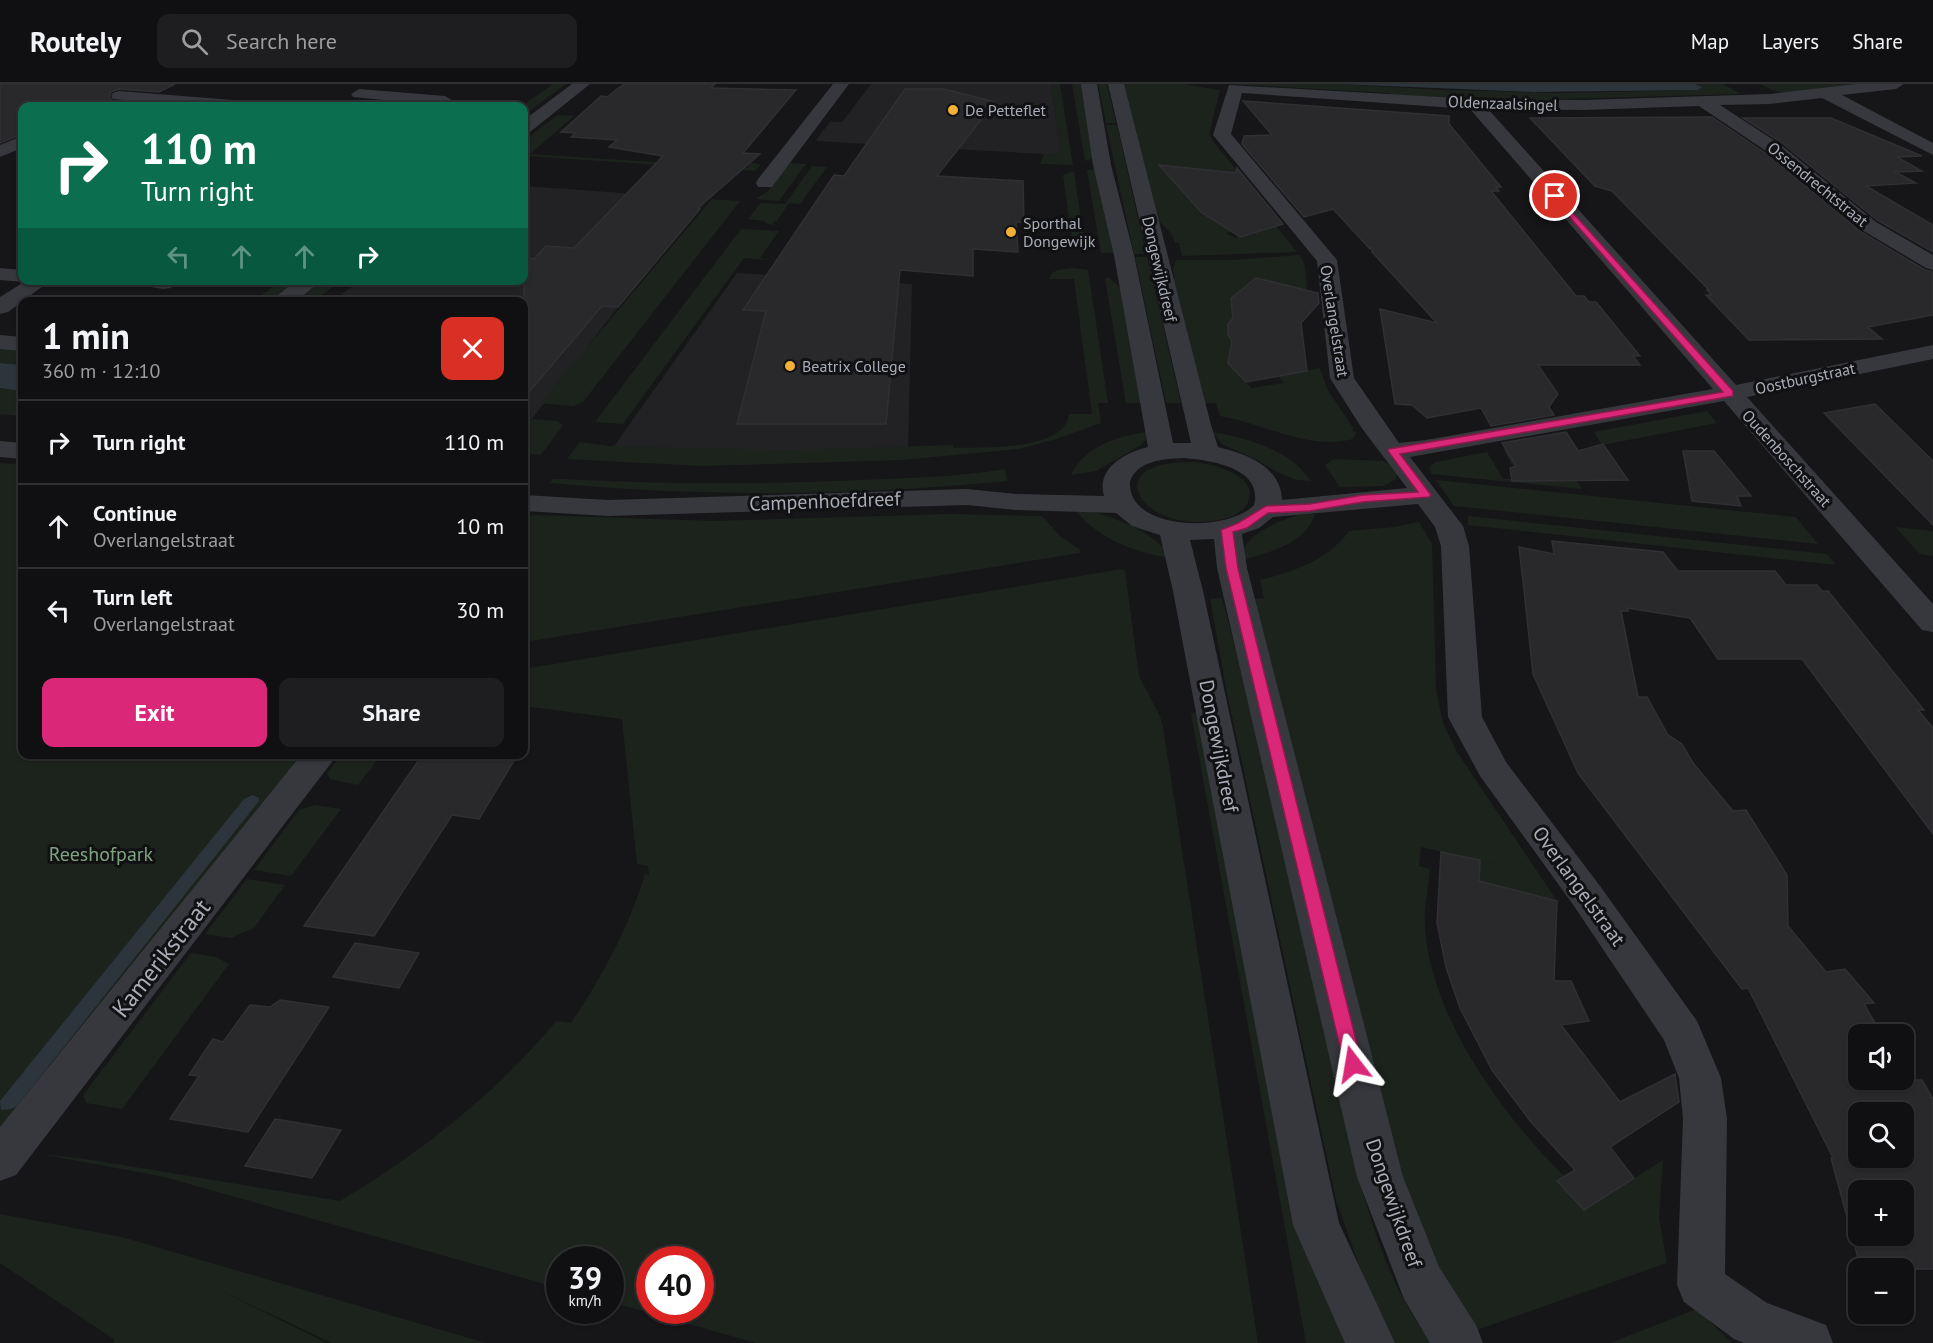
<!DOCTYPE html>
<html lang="en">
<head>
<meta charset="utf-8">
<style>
	:root { --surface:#101012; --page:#1e1e20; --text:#f1f3f6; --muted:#9c9d9f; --line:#303032; --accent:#db2777 }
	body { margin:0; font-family:"PT Sans",sans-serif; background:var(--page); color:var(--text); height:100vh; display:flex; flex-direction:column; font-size:22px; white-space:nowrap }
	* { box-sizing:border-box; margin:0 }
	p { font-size:20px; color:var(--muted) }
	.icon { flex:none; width:33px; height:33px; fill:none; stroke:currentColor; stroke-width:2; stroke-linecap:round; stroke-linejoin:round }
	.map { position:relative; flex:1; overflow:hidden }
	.panel { position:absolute; left:18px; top:213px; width:510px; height:462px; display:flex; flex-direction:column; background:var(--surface); border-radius:12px; box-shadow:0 2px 4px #0004,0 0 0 2px var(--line) }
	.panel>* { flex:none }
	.hud { position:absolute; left:18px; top:18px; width:510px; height:183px; border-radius:12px; box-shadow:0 2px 4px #0004,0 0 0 2px var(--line); background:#0b6e4f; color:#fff; overflow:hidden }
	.controls { position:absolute; left:1848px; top:940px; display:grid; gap:12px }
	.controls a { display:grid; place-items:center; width:66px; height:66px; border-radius:12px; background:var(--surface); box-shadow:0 2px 4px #0004,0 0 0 2px var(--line); font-size:30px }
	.speed { position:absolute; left:546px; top:1162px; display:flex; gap:12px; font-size:30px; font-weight:700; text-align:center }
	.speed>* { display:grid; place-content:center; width:78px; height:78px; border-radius:50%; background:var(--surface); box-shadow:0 2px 4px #0004,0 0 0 2px var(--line); line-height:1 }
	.speed small { font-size:15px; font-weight:400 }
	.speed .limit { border:9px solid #d22; background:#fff; color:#111 }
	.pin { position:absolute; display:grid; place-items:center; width:51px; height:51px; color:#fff; margin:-26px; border:3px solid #fff; border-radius:50%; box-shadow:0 2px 6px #0007 }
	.me { position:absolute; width:66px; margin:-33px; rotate:346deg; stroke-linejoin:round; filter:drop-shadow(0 0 4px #0008) }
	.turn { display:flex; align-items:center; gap:21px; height:126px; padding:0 24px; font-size:27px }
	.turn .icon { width:78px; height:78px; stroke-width:2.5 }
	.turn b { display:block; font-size:42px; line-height:51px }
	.lanes { display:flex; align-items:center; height:57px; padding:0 24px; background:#0003; justify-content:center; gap:30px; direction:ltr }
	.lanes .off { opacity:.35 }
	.round { display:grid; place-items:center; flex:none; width:63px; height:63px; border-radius:12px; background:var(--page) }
	.summary { display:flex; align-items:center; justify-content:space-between; height:102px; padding:0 24px }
	h1 { font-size:36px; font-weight:700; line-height:45px }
	.cta { display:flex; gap:12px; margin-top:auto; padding:12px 24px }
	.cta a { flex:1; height:69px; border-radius:12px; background:var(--accent); color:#fff; font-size:24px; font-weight:700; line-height:69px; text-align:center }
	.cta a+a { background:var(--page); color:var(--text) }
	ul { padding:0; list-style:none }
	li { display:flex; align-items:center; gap:18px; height:84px; padding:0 24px; border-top:2px solid var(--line) }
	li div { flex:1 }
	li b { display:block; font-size:22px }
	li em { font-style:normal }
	header { display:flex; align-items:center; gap:36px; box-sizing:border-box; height:84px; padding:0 30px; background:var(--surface); border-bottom:2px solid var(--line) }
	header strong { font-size:28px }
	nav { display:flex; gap:33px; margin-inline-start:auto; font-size:21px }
	.search { width:420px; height:54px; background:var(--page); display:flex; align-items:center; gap:15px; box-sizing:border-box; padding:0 21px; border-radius:12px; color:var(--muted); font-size:22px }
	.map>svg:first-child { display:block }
</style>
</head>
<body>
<header>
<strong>Routely</strong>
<div class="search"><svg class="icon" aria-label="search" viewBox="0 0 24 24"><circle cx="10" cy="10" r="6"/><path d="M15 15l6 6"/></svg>Search here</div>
<nav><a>Map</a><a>Layers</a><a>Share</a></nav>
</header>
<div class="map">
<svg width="1933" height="1259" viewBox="0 0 1933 1259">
	<rect width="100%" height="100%" fill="#161618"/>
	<path fill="#222225" d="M871,0H1051L1061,71L815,57L830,38H842Z
		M524,102L708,115L618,223L524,345V218H332L359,197L524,196Z
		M737,189L912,200L908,368L612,365Z"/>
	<path fill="#1c231d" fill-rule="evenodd" d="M553,0H566L524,31L522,22Z
		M1051,0H1060L1073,81L1040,80L1044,70L1061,71Z
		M1072,0H1083L1094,74L1085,77Z
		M1098,0H1107L1116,39H1106Z
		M1122,0H1183L1220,6L1209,50L1215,60L1239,89L1185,84L1182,92L1233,147L1226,149L1235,154L1276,142L1297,168L1182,172L1179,159H1175L1172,150L1161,139L1157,138Z
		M1228,0H1339L1442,6L1561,9L1698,6L1701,3L1695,0H1723L1741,10L1558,15L1559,17L1390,11L1389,9Z
		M1760,0H1868L1785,9L1772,6Z
		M558,31L574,32L530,70L747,84L751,79L761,80L755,87L524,72V56Z
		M1106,41H1117L1146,170H1134Z
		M790,79L806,80L779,117L756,115L768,107Z
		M812,82L827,83L800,120L789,119L777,137L773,138L775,141L768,140L765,137L748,135L761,119L785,120Z
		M1097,85L1115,169H1101L1087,86Z
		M1071,88H1074L1086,169L1076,163L1072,156L1063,91Z
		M708,115L740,117L583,318L573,322L540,319L711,116Z
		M741,145L779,147L760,174L767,176L744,174L623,340L595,338Z
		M1300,171L1305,182L1308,218L1285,201L1256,194L1247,201L1244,296L1251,304L1284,299L1277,291L1320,284L1327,305L1354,345L1352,346L1356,349L1353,355C1309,367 1263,339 1220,332L1216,319H1203L1171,195L1175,194L1173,185L1176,176H1231Z
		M1135,173H1147L1181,319H1166Z
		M1073,184L1088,186L1108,319H1098L1101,339L1053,356L1019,365L902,376L702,382L567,375L580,358L609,362L790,366L953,361V364C980,363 1065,368 1069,330H1092L1074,195H1049L1051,190L1057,186Z
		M1105,194H1109L1121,204L1143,319H1126Z
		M281,197H300L269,217L251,218Z
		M320,197H341L313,217L290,218Z
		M0,262L22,265V281L0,279Z
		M0,304L22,307V332L0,330Z
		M1707,327L1717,339L1602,361L1594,348Z
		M533,335L557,337L563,341L541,371L524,369V339Z
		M1147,348L1148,353L1141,361L1096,387L1071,391C1085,362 1118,352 1147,348Z
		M1213,348C1249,355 1289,365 1311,397L1297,396L1281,390L1253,374L1222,360Z
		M1543,358L1558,369L1582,405L1431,390L1430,382L1436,378L1487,368L1503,395L1551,394L1543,381H1512L1503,365Z
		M1333,375L1383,377L1390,381L1397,391L1396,395L1384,402L1340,403L1325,381Z
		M1193,378C1210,379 1260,391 1248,418C1244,429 1229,434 1218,436C1141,451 1095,376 1193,378Z
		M0,379L22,381V670L307,671L0,1061Z
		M1005,385L1007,397C854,412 703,413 550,399L553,395H560C660,400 760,401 860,396C909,394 958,393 1005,385Z
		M1436,396L1796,433L1818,460L1454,422Z
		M1090,427C1116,434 1158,449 1170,474C1134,468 1101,456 1077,428Z
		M1309,429L1315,430C1306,459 1271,468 1245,475L1243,466C1252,446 1289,432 1309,429Z
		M951,430L1042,432L1060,452L1080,466V469L524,558V436L533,431L714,437Z
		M1468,432L1827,470L1836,481L1468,441Z
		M1419,438L1432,460L1436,605L1443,639L1457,668L1557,817L1479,797L1480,777L1537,790L1421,763L1419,782L1430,785C1429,798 1426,812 1425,826C1421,921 1500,1029 1564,1092L1557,1097L1584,1126L1663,1076L1659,1134L1667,1179L1471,1248L1456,1225L1406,1113L1252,515L1264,514L1260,496C1295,487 1327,477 1349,447L1394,443Z
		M1895,443L1933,447V472L1920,470Z
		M1122,485L1125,487L1139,592L1160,632L1163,643L1258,1259H756L611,1218L610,1176H560L559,1204L164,1093L41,1070L86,1075L340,1117C422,1067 495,1011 556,937L571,939C602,893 629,844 645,790L649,791L648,782L637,780L622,635L524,622V585ZM650,1176H700V1227H650Z
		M1222,514L1247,608L1357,1089C1374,1148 1393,1210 1432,1259H1394L1366,1200L1336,1116L1227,609L1210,515Z
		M1203,628L1348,1259H1306L1191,629Z
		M342,670H381V671L358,701L330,695L327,689Z
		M315,721L341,725L291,792L254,786L299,726Z
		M247,795L285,801L254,844L231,854L205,850Z
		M191,869L216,873L229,880L122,1025L86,1019L83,1011Z
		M0,1130L122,1153L486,1259H332L215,1204L327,1259H113L115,1256L0,1179Z
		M1697,1225L1732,1259H1610Z"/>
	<path fill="#2c353c" d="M1339,0H1695L1702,3L1698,6L1534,8Z
		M0,279L22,281V307L0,304Z
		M253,711L259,714V717L17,1022L11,1025L1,1026L0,1017L244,715Z"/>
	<path fill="#29292c" stroke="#303034" stroke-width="1.5" fill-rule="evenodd" d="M0,0H175L159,8L119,5L111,8L109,13L113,17L136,19L129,22H22V50L0,59Z
		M624,0H715L711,4L796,6L743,69L760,70L698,124L700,125L618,223L602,222L524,314V173L534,175L546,162L574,164L663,72L609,63L617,56L571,53L576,49L561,48L601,12L607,13Z
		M905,5H944L995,18L937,92L1023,97L1024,139L1016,138L1018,168L973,165V192L900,186L886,340H737L766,227L743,226L834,91L844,92Z
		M1243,17L1449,32V40L1501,103H1496L1499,107H1491L1576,212H1584L1589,218H1596L1640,272H1633L1640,281H1538L1558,310L1549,323L1554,331L1491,342L1481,324L1427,334L1412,321L1395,320L1380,225L1437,239L1372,168V163L1370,165L1333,125L1304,133L1242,60L1244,52L1272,51Z
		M1712,33L1768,71L1861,148L1925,186L1933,188V231L1868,243L1882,255L1749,256L1706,211H1712L1707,206H1709L1612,107L1595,102L1530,34Z
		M1743,34H1831L1922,72L1897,73L1922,87L1895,88L1916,99L1866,102L1933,141V168L1877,136L1782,59Z
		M1159,81L1236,89L1237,84L1283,140L1240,153L1201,128Z
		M1256,194L1318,209L1319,219L1301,239L1307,287L1246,298L1228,279L1232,257L1228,250V240L1233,234L1231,214Z
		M1875,320L1933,377V441L1824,329Z
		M1566,348L1578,367L1603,360L1628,396L1512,397L1510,384L1516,382L1502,359Z
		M1683,367H1714L1751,412H1737L1741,422L1692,417Z
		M1552,457L1663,468L1678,487H1775L1786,501H1817L1822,507H1828L1924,626H1918L1933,644V750L1802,575H1718L1690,534L1627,524L1628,527H1621L1638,613H1647L1668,651L1682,660L1693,679L1733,727L1746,726L1787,791L1788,842L1826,888L1845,885L1874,919L1864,920L1882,951H1858V996H1904V987L1909,996H1922L1933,1015V1185H1861L1831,1074H1833L1748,904L1742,905L1578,689L1533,590L1524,506L1519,463L1554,470ZM1858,1029H1904V1074H1858ZM1858,1107H1904V1152H1858Z
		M423,670H518L479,735L452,731L374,852L304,842Z
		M1441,768L1480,776L1479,797L1557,817L1554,897H1571L1589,937L1561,941L1620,1018L1675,990L1679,1018L1610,1063L1634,1094L1584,1126L1557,1097L1575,1086L1531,1038L1492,986L1460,924L1446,883L1437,839Z
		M355,859L419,869L399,904L333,893Z
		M280,916L329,923L248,1048L170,1035L199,992L189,991L213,955L223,958L250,921L270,923Z
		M275,1035L341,1046L312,1094L245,1082Z"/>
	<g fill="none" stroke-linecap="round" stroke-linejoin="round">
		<path fill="#37383d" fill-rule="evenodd" d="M572,0H590L530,48L524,49V36Z
			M833,0H849L772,103H758L756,99L758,95Z
			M1081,0H1097L1111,81L1134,171L1173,359H1191L1108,0H1124L1211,341L1218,363C1246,370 1281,382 1282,416L1407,404L1361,343L1330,294L1317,177L1213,51L1229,1L1475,15L1584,16L1770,10L1856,0H1904L1896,5L1842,11L1933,59V71L1822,14L1770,20L1720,21L1781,61L1876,138L1933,171V186L1926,184L1862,146L1769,69L1699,22L1584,26L1488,25L1736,301L1933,261V275L1747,313L1933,520V548L1922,546L1724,317L1410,373L1463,442L1469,462L1482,633L1506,678L1600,802L1697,937L1721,994L1727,1035L1725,1190L1767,1219L1826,1241L1833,1259H1744L1734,1255L1684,1218L1677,1201L1683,1035L1679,994L1664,956L1574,822L1480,692L1448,633L1441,462L1435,443L1418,420L1273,433L1259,444L1242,450L1247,484L1403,1093L1439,1183L1476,1241L1483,1259H1430L1404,1215L1357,1093L1217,484L1214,455L1190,456L1203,507L1339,1139L1395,1259H1345L1293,1141L1173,507L1160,451L1132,442L1116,429L1016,426L967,421L608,432L524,427V411L608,416L967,405L1016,410L1104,412C1096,384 1125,369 1148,363L1114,171L1093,81ZM1242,9L1470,25L1713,305L1426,356L1399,359L1354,294L1337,176L1231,50ZM1184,374C1210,376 1264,384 1254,421C1228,449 1127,447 1130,398C1137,376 1164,375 1184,374Z
			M359,5L445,12L453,17L445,22L353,13L351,10Z
			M119,7L246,17L254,22H190L113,15L111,12L113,9Z
			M22,52V64L0,73V61Z
			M0,184L22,186V196H51L8,228L0,230V213L24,198L0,196Z
			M131,196H172L174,199L171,204L163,205L134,200Z
			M297,196H322L295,218H269Z
			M0,251L22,253V267L0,265Z
			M0,357L22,359V375L0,373Z
			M302,670H338L16,1091L0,1097V1043Z"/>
	</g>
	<path fill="#db2777" stroke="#8e194d" stroke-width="1.5" d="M1555,109L1733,307V312L1400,370L1431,411L1429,413L1363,418L1310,427L1268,429L1247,444L1233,448L1238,484L1362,980L1359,986L1353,988L1347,986L1344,980L1226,484L1221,446L1238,439L1266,422L1310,420L1363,411L1418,408L1388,367L1389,365L1723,308L1552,113L1551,112Z"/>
	<g fill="#f2b134" stroke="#111113" stroke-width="2">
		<circle cx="953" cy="26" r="6"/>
		<circle cx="1011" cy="148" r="6"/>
		<circle cx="790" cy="282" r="6"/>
	</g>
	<g text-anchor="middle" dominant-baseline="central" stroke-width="6" stroke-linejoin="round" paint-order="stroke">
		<g font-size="16" fill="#a8adb8" stroke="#111113">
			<text transform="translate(1503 19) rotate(2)">Oldenzaalsingel</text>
			<text transform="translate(1818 100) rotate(39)">Ossendrechtstraat</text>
			<text transform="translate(1160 185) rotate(77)">Dongewijkdreef</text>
			<text transform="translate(1335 237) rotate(81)">Overlangelstraat</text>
			<text transform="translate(1805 294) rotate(-12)">Oostburgstraat</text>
			<text transform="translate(1787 374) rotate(48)">Oudenboschstraat</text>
		</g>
		<g font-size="16" fill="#a8adb8" stroke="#111113" text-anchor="start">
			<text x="965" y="26">De Petteflet</text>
			<text x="1023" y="139">Sporthal<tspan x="1023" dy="18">Dongewijk</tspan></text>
			<text x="802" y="282">Beatrix College</text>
		</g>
		<g font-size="20" fill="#a8adb8" stroke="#111113">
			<text transform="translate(825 417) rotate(-2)">Campenhoefdreef</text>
			<text transform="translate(1219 662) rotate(79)">Dongewijkdreef</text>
			<text transform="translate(1579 802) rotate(54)">Overlangelstraat</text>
			<text transform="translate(1394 1119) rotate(71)">Dongewijkdreef</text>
		</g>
		<g font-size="20" fill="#7fa381" stroke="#111113">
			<text x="101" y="770">Reeshofpark</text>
		</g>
		<g font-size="24" fill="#a8adb8" stroke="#111113">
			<text transform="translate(161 874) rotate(-52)">Kamerikstraat</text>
		</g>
	</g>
</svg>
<div class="controls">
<a><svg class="icon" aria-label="sound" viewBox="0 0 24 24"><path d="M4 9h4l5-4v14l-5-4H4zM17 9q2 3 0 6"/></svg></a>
<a><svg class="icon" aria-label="search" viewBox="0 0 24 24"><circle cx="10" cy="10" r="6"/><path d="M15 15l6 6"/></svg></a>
<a>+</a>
<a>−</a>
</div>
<div class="speed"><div>39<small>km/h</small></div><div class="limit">40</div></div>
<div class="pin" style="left:1555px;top:112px;background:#d93025"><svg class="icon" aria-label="arrive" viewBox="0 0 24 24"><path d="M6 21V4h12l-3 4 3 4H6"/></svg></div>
<svg class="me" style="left:1353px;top:980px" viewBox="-20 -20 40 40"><path d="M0-17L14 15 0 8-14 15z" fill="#db2777" stroke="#fff" stroke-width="4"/></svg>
<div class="hud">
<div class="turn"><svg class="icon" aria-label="right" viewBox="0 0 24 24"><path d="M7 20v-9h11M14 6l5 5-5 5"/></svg><div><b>110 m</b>Turn right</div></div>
<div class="lanes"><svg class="icon off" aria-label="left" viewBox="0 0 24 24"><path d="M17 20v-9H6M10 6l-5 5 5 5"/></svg><svg class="icon off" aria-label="ahead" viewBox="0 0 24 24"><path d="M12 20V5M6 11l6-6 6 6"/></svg><svg class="icon off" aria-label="ahead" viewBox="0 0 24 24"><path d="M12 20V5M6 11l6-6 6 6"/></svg><svg class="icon" aria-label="right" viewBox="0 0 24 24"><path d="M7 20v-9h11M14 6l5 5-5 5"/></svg></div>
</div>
<section class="panel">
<div class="summary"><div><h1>1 min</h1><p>360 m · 12:10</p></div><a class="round" style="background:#d93025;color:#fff"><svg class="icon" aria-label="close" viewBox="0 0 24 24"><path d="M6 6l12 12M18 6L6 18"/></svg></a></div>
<ul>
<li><svg class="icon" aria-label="right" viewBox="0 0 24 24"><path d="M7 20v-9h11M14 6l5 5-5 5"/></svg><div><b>Turn right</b></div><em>110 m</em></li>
<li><svg class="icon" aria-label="ahead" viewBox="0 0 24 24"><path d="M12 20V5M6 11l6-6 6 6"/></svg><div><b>Continue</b><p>Overlangelstraat</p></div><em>10 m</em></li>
<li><svg class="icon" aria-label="left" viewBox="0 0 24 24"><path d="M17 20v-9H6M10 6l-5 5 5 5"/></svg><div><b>Turn left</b><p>Overlangelstraat</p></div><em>30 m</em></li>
</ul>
<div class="cta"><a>Exit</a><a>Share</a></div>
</section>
</div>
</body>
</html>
